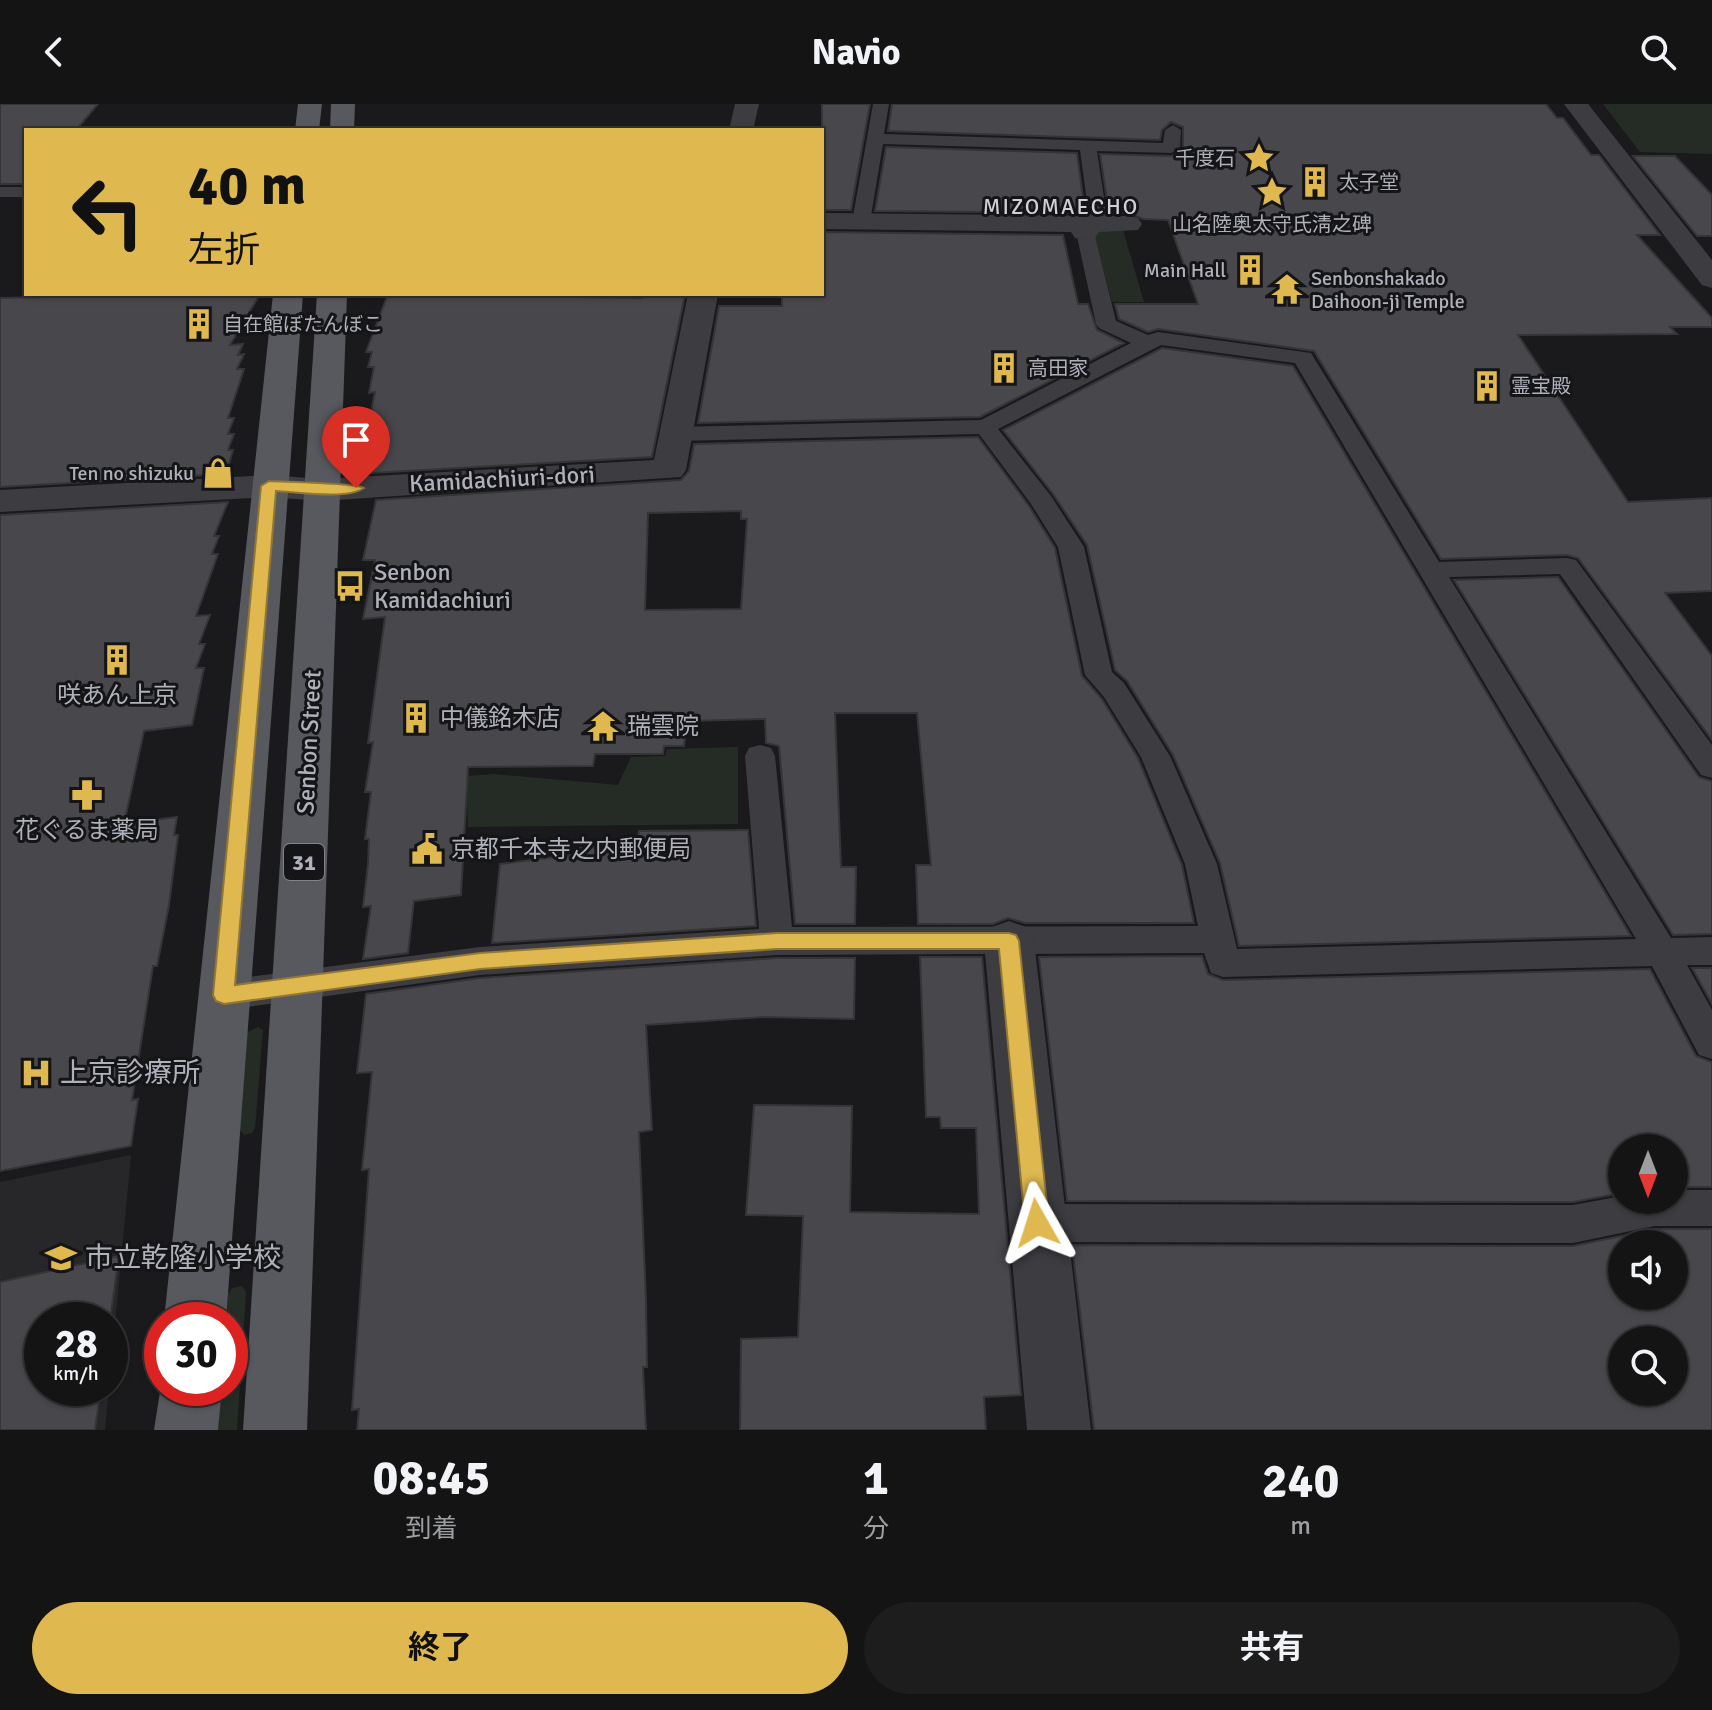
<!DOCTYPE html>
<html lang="ja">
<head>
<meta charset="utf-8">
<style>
	:root { --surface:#141415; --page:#1d1d1e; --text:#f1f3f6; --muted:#9d9ea0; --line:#333334; --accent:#dfb850 }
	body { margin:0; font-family:Signika,"Noto Sans JP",sans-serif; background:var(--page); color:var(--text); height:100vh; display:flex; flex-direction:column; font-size:30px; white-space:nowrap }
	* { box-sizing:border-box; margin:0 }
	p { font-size:26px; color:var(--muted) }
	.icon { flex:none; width:44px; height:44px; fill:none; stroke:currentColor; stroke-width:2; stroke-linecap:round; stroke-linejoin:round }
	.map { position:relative; height:1326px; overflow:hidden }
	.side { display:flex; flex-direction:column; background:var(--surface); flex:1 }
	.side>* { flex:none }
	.hud { position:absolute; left:24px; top:24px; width:800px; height:168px; border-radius:0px; box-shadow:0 2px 6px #0004,0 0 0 2px var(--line); background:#dfb850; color:#111; overflow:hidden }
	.needle { width:52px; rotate:180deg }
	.controls { position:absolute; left:1608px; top:1030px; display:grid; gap:16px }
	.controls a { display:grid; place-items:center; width:80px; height:80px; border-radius:50%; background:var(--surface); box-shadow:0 2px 6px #0004,0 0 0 2px var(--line); font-size:40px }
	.speed { position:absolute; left:24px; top:1198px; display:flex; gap:16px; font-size:40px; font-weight:700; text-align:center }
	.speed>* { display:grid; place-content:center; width:104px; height:104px; border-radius:50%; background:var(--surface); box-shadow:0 2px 6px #0004,0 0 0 2px var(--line); line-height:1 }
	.speed small { font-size:20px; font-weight:400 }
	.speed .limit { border:12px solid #d22; background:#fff; color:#111 }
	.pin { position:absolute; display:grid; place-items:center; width:68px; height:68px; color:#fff; margin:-82px -34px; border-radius:50% 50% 50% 0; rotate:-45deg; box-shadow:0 0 8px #0007 }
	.pin .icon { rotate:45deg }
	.me { position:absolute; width:88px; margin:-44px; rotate:354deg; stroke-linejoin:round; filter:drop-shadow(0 0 6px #0008) }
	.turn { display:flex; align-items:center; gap:28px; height:168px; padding:0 32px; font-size:36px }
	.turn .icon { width:104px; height:104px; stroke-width:2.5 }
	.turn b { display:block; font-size:56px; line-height:68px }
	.eta { display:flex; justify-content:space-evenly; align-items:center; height:136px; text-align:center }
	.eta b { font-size:48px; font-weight:700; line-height:56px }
	.button { display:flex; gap:16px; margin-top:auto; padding:16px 32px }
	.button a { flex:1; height:92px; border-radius:48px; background:var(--accent); color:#111; font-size:32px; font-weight:700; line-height:92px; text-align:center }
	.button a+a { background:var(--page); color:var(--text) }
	header { display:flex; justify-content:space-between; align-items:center; height:104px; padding:0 32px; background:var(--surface); font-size:36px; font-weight:700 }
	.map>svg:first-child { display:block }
</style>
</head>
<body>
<header><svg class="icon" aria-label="back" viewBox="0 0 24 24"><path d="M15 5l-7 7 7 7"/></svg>Navio<svg class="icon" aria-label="search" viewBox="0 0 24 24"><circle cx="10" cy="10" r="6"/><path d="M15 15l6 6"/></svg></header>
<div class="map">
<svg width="1712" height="1326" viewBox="0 0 1712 1326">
	<rect width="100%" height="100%" fill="#1a1a1c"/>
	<path fill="#272629" d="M131,1051L110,1274V1216H42V1284H109L105,1326H0V1078Z"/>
	<path fill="#252c26" d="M1603,0H1712V50L1640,48Z
		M1093,126H1123L1144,198H1112Z
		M738,643V720L468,723L466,672L493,670L618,681L631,653L665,652L667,645Z
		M258,923L263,926L255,1024L252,1029L244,1031L240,1026L246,929Z
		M242,1182L246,1188L237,1326H218L221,1284H230V1216H226L228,1190L232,1184Z"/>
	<path fill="#48474c" stroke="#353538" stroke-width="2" fill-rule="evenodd" d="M0,0H98L76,26H26V80H0Z
		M822,0H870L851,106H822Z
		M892,0H1546L1557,14H1563L1591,51H1599L1660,131H1637L1712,214V223H1670L1677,230L1518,231L1628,398L1712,394V487L1665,489L1712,552V636L1578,454L1567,451L1441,455L1314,247L1158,225L1148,228L1119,215L1115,200H1198L1168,116L1143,115L1129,109H1109L1100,50L1172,52L1183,44V23L1171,18L1162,26L1160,36L888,27Z
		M886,43L1077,49L1085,109L875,107Z
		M1633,52H1675L1712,91V132H1697Z
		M822,128L1063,131L1078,200H1088L1097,226L1124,239L980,313L698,319L719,202H782V190H822Z
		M191,190H260L230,241L243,240L238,251L244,250L237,265H244L228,314H234L228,330H234L228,346H233L226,370L0,383V194Z
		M388,190L642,194L643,190H685L652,353L372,369L378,346L363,347L375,288L369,289L374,263H368L372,248H366Z
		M1162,244L1293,262L1631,832L1239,842L1220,759L1173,651L1127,577L1115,566L1087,441L1053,390L1003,326Z
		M978,333L1029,402L1055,444L1082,572L1102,595L1138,654L1182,761L1194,819H1025L1008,814L993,820H918L916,761H931L917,609H835L841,763H856L855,820H795L779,642L766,639L765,615L687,617L684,642H664L663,650H595L593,662L468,663L461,791L414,797L408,849L363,855L371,802L363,803L368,760L369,735H365L371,688H365L373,638L368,639L385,513L363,515L375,456H363L376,396L681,376L689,367L694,340ZM741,407V415H747L741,505L645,506L648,409Z
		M228,398L214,432H219L212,450H218L196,512L210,511L199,540H205L196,564H204L192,621L144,627L124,720L177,713L174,731H178L169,801L157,862H153L132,996L138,995L131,1042L0,1067V411Z
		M1558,473L1699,673L1712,677V830L1673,831L1454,476Z
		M748,726L756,822L492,839L500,760L579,750L580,744L637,742L639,727Z
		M1202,852L1208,870L1223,876L1650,865L1696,952L1712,958V1083H1674V1044H1622V1089L1573,1098L1067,1097L1039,853Z
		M920,853H982L1021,1291L984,1293L986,1326H740L741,1235L798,1233L803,1112L746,1111L754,1001L852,1002L850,1108L979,1110L976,1024H941L940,1013H926Z
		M777,854H855L854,915L764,913L646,921L652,1026L639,1028L646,1197L647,1263H643L646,1326H357L359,1305L352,1306L369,1065L362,1066L372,968L357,969L366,890L480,874Z
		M1692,864H1712V900Z
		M1655,1125H1712V1326H1094L1072,1141L1573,1142ZM1622,1140H1674V1192H1622ZM1622,1236H1674V1288H1622Z
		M119,1152L110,1216H42V1284H101L95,1326H0V1178Z"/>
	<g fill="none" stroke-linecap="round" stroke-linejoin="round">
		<path fill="#3c3c41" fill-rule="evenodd" d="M873,0H889L884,30L1163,39L1165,26L1173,21L1181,26L1180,44L1171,49L1097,47L1108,120L1099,126L1090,120L1080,46L883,40L870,118L861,124L852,118Z
			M0,83H26V93H0Z
			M1085,122L1094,128L1116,217L1148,231L1158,228L1311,249L1439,458L1567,454L1576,456L1712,641V674L1701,671L1560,470L1449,473L1671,834L1712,833V861H1687L1712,906V955L1699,951L1652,862L1223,873L1211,869L1204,849L777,851L480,871L224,906L212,901L207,891L212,881L224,876L480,843L759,825L745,652L749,644L760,641L771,644L775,652L792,823L1198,822L1185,760L1141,653L1104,593L1085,571L1058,443L1031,400L979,330L675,337L667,335L663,330L667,325L675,323L981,316L1131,239L1099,224L1096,220L1076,128ZM1161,241L1295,259L1636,835L1237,845L1217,760L1170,652L1124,579L1112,568L1084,443L1051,392L998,325Z
			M1674,1086H1712V1122H1655L1573,1139L1037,1138L1023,1132L1017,1119L1023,1106L1037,1100L1573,1101L1622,1092V1096H1674Z"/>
		<path fill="#3c3c41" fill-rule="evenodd" d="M735,0H759L753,26H729Z
			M822,109L1128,112L1138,114L1142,120L1138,126L1099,128L1095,134L1085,136L1075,134L1071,128L822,125Z
			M688,190H718L686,366L681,373L321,397L269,393L0,408V386L269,371L321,375L654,356Z
			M1009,817L1026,823L1034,837L1091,1326H1027L984,837L992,823Z"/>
		<path fill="#3c3c41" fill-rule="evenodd" d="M1564,0H1588L1712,156V184L1702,181Z"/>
		<path fill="#58595f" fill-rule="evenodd" d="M298,0H322L319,26H295Z
			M331,0H355L354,26H330Z
			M273,190H303L226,1216H164Z
			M317,190H347L307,1326H243Z
			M162,1275V1284H222L218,1326H154Z"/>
	</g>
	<path fill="#dfb850" stroke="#917834" stroke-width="2" d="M269,377C284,378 357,379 364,384C347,396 297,388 276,387L235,881L480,849L777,829H1009L1016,831L1019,837L1049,1119L1046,1127L1037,1131L1029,1127L1025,1119L999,845H777L480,865L224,900L216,897L213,891L261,382Z"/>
	<defs>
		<symbol id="sight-bare" viewBox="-9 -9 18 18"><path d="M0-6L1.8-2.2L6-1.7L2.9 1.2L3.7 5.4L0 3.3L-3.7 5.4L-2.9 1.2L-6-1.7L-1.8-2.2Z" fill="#dfb850" stroke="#151517" stroke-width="2.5" paint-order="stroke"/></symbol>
		<symbol id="building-bare" viewBox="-9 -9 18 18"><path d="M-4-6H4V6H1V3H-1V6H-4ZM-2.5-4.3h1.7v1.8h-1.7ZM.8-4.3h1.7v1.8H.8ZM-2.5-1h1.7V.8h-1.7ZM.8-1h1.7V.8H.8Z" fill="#dfb850" stroke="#151517" stroke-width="2.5" paint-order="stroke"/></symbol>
		<symbol id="temple-bare" viewBox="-9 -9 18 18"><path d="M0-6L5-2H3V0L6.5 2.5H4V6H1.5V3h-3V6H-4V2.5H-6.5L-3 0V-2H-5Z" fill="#dfb850" stroke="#151517" stroke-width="2.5" paint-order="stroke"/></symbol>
		<symbol id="shop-bare" viewBox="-9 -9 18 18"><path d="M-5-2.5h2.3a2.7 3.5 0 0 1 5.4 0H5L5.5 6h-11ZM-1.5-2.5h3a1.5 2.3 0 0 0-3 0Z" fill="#dfb850" stroke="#151517" stroke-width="2.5" paint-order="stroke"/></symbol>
		<symbol id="bus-bare" viewBox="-9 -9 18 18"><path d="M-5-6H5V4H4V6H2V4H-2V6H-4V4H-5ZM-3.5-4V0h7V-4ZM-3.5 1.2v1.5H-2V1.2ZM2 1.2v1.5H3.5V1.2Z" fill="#dfb850" stroke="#151517" stroke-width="2.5" paint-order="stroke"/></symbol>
		<symbol id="pharmacy-bare" viewBox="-9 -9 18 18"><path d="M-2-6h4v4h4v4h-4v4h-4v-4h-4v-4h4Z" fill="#dfb850" stroke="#151517" stroke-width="2.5" paint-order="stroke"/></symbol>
		<symbol id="civic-bare" viewBox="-9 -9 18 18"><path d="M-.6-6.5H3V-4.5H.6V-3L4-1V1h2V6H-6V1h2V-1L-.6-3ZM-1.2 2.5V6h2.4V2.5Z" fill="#dfb850" stroke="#151517" stroke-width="2.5" paint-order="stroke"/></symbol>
		<symbol id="hospital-bare" viewBox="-9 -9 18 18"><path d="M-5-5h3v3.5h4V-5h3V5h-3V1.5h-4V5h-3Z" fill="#dfb850" stroke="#151517" stroke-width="2.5" paint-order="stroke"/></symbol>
		<symbol id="school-bare" viewBox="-9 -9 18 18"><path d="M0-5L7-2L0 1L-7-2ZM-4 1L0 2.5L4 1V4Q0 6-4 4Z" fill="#dfb850" stroke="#151517" stroke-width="2.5" paint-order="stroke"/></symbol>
	</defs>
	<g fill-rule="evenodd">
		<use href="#sight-bare" x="1237" y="32" width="44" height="44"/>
		<use href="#building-bare" x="1293" y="56" width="44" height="44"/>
		<use href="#sight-bare" x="1250" y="66" width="44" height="44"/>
		<use href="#building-bare" x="1228" y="144" width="44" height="44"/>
		<use href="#temple-bare" x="1265" y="163" width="44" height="44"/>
		<use href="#building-bare" x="177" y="198" width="44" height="44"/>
		<use href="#building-bare" x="982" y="242" width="44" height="44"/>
		<use href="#building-bare" x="1465" y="260" width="44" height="44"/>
		<use href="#shop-bare" x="196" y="347" width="44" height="44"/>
		<use href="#bus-bare" x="328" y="460" width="44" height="44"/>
		<use href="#building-bare" x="95" y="534" width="44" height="44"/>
		<use href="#building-bare" x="394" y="592" width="44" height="44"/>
		<use href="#temple-bare" x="581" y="600" width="44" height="44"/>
		<use href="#pharmacy-bare" x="65" y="669" width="44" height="44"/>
		<use href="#civic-bare" x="405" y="723" width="44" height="44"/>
		<use href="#hospital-bare" x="14" y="947" width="44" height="44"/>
		<use href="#school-bare" x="39" y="1132" width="44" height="44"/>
	</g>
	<g text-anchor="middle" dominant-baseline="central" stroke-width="6" stroke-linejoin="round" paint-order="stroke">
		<g font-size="20" fill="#aeb1ba" stroke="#151517" text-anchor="start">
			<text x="1235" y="54" text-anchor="end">千度石</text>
			<text x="1339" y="78">太子堂</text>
			<text x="1272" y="120" text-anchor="middle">山名陸奥太守氏淸之碑</text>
			<text x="1226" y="166" text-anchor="end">Main Hall</text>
			<text x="1311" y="174">Senbonshakado<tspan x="1311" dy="23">Daihoon-ji Temple</tspan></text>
			<text x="223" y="220">自在館ぼたんぼこ</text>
			<text x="1028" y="264">高田家</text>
			<text x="1511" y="282">霊宝殿</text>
			<text x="194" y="369" text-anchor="end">Ten no shizuku</text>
		</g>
		<g font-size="22" letter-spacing="2" fill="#cfd0d7" stroke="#151517">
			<text x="1061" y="102">MIZOMAECHO</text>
		</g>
		<rect fill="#151517" stroke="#808289" stroke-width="2" x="284" y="740" width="40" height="36" rx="6"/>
		<g font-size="22" font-weight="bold" fill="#aeb1ba">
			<text x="304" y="758">31</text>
		</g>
		<g font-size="24" fill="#aeb1ba" stroke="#151517">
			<text transform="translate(502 375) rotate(-3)">Kamidachiuri-dori</text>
			<text transform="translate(309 638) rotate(-87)">Senbon Street</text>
		</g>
		<g font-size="24" fill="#aeb1ba" stroke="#151517" text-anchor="start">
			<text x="374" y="468">Senbon<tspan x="374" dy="28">Kamidachiuri</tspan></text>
			<text x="117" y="591" text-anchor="middle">咲あん上京</text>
			<text x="440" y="614">中儀銘木店</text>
			<text x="627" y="622">瑞雲院</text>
			<text x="87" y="726" text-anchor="middle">花ぐるま薬局</text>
			<text x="451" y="745">京都千本寺之内郵便局</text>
		</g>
		<g font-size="28" fill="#aeb1ba" stroke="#151517" text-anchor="start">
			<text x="60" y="969">上京診療所</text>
			<text x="85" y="1154">市立乾隆小学校</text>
		</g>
	</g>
</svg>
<div class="controls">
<a><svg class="needle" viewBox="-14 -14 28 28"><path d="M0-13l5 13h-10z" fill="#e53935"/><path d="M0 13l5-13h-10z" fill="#9d9ea0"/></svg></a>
<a><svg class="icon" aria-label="sound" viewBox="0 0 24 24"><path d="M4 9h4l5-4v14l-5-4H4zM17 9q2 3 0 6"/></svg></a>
<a><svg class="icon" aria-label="search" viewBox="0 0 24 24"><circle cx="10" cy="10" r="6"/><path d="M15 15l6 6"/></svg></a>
</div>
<div class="speed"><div>28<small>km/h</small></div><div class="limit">30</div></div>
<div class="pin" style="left:356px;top:384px;background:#d93025"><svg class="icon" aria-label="arrive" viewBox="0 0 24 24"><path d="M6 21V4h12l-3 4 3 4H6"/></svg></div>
<svg class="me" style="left:1037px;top:1119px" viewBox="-20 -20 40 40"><path d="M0-17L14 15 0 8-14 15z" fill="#dfb850" stroke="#fff" stroke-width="4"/></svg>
<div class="hud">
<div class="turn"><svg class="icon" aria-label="left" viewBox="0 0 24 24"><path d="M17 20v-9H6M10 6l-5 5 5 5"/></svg><div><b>40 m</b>左折</div></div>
</div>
</div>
<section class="side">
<div class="eta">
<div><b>08:45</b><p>到着</p></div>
<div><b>1</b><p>分</p></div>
<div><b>240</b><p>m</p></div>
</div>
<div class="button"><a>終了</a><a>共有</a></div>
</section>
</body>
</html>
